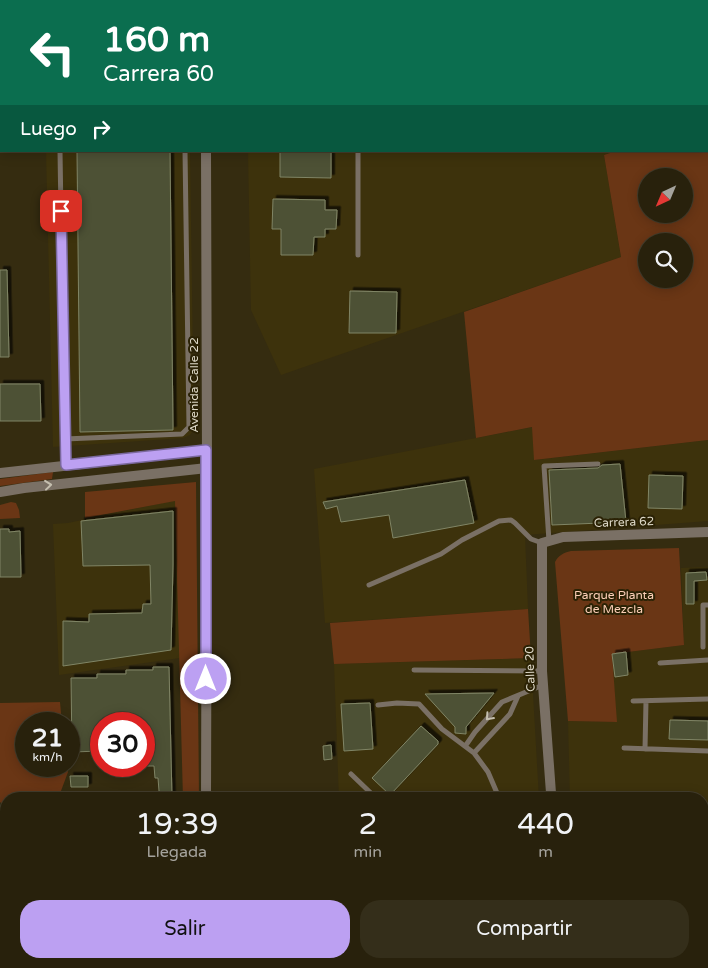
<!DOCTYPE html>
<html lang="es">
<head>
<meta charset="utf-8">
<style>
	:root { --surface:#28210c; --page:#342e1a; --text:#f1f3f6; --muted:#a5a39d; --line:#443e2d; --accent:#bca0f2 }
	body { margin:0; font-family:"Varela Round",sans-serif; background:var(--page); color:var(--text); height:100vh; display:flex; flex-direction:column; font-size:19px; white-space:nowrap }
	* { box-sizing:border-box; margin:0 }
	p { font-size:16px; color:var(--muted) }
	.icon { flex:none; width:28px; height:28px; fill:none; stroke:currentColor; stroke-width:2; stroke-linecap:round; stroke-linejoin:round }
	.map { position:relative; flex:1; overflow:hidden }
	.details { position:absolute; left:0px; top:792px; width:709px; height:176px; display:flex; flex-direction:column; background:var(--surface); border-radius:20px 20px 0 0; box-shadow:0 2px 12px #0003,0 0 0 1px var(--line) }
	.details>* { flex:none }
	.top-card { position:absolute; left:0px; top:0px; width:709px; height:152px; box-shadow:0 2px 12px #0003,0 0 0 1px var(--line); background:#0b6e4f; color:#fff; overflow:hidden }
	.needle { width:32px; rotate:224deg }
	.tools { position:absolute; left:638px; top:168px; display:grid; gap:10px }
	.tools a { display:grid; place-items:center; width:55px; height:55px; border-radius:50%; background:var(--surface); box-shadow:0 2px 12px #0003,0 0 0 1px var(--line); font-size:25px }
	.speed { position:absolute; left:15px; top:712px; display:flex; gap:10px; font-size:25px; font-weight:700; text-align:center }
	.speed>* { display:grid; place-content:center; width:65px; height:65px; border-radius:50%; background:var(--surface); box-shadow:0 2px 12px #0003,0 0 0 1px var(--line); line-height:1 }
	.speed small { font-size:12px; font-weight:400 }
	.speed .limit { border:8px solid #d22; background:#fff; color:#111 }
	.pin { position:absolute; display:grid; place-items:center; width:42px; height:42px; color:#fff; margin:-21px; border-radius:10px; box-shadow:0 2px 8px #0006 }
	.me { position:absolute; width:55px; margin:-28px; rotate:0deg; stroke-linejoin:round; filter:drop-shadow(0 0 4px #0008) }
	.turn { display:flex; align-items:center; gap:18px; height:105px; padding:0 20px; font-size:22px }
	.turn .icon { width:65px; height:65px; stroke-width:2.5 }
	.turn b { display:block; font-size:35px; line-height:42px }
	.then { display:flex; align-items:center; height:48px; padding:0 20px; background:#0003; gap:10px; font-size:19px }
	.eta { display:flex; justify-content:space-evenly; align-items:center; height:85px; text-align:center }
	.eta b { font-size:30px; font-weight:600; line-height:35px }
	.primary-button { display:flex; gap:10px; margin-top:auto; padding:10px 20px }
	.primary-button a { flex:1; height:58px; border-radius:20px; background:var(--accent); color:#111; font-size:20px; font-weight:600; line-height:58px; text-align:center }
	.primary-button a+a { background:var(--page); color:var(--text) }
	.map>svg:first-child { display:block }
</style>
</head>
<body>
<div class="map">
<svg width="708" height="968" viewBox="0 0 708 968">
	<defs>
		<filter id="shadow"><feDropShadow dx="3.5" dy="-3.5" stdDeviation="0" flood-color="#0009"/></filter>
	</defs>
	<rect width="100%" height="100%" fill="#352c10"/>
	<path fill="#3d320c" d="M246,0H708V126V1Z
		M46,151H190L194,429L190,435L183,438L53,447Z
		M248,151H616L604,155L621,257L281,375L251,310Z
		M533,427L535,460L708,440V521L525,535L528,609L325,623L314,469Z
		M176,500L180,658L59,675L53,524L68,523Z
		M708,567V836H703L702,799H570L568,721L616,722L612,654L684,645L681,568Z
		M531,658L539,799H339L334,664Z
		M703,851H708V968H256V963L702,962Z"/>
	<path fill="#6a3615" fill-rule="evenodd" d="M708,126V440L534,460L532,427L476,438L464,312L621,257L604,155L616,151H708ZM646,176H684V214H646ZM646,241H684V279H646Z
		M53,472L52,479L0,486V479Z
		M196,482L199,799H183L175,501L85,518V492Z
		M11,502L16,503L19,510L20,518L0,519V505Z
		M679,548L684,645L612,654L617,722L568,721L555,562C559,555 563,553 571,551Z
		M528,609L531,658L334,664L330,623Z
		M60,702L62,724H26V766H67L68,772L58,799H6V807L0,802V703Z
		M163,963H197V968H163Z"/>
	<path fill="#92450e" d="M703,851H708V964L368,967L352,963L702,962Z"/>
	<path fill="#4d5134" stroke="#808566" filter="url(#shadow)" d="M77,151H170L173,430L80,432Z
		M280,151H331V178L280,177Z
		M273,199L325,200V210H337L336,229H325V237H314L313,255H281V229H272Z
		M0,270H7L9,357H0Z
		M350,291L397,292L396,333H349Z
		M0,384H40L41,421H0Z
		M620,464L626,522L552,525L549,470L598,468L602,465Z
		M649,475L683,476L682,509L648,508Z
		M465,480L474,523L393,538L389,515L341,522L337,506L326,509L323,502Z
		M173,511V565L171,650L63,666V621L89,622V614L142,613L143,604H151L150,565L83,566L81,521Z
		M0,529H9V532L20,531L21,577H0Z
		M706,572L707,580L694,581V604H686V573Z
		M626,652L628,675L615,677L612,654Z
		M153,667H169L172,799H161L163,794L159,791L158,778H155L154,766H144V724H101V751L72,752L71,678H97V674H126V670H153Z
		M494,693L466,727V734L455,733V727L425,694Z
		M370,703L373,749L344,751L341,704Z
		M670,720L708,721V740L669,739Z
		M421,726L438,741V744L390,795L372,778Z
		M331,745L332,759L324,760L323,746Z
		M70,776H88V787H71Z"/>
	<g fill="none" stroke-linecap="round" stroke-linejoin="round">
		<path stroke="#7a7065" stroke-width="5" d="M303,0V1
			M366,0V1
			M425,0V1
			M444,0V1
			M556,0L557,1
			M703,0V1
			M708,44V49
			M60,151L65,465
			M358,151V255
			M65,439L182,434L189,427L185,151
			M549,541L544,466L598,464
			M369,585L441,554L462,540L499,521L511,520L515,523L531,539L542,543
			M703,647V605H708
			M660,663L708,660
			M414,670L542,671
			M633,701L708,699
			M378,705L397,703L419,704L442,729L474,753L488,772L497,793V799
			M466,745L475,732L502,702L543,685
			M624,748L708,751
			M645,749L646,701
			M474,753L510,714L518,696
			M351,774L377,799
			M74,799L159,795"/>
		<path stroke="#7a7065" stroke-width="10" d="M121,1L131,0
			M551,793L542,671V543L563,537L708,532
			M206,799L207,468
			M209,962V968"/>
		<path stroke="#7a7065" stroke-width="10" d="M206,1V0
			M0,473L207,450
			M0,492L24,488L207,468L206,151"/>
	</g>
	<defs><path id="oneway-chevron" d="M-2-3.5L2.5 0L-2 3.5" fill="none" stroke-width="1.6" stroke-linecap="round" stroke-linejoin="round" transform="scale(1.25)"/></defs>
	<g stroke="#c5bfaf">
		<use href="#oneway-chevron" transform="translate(48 485) rotate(-6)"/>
		<use href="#oneway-chevron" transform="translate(489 717) rotate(132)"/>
	</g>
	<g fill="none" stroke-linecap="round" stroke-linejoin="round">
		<defs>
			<path id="route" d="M61,211L66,465L206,450V679"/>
		</defs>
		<use href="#route" stroke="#7a689d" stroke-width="12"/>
		<use href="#route" stroke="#bca0f2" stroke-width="9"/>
	</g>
	<g text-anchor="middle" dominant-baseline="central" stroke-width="4" stroke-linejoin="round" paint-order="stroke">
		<g font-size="12" fill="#ded9c8" stroke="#2b2205">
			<text transform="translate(194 385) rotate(-90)">Avenida Calle 22</text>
			<text transform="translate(624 522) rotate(-2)">Carrera 62</text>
			<text transform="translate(530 669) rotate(-92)">Calle 20</text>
		</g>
		<g font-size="12" fill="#fccfb7" stroke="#2b2205">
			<text x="614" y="595">Parque Planta<tspan x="614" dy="14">de Mezcla</tspan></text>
		</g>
	</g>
</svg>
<div class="tools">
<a><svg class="needle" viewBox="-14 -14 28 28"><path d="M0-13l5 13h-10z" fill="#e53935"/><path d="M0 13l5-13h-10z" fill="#a5a39d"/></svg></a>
<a><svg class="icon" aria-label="search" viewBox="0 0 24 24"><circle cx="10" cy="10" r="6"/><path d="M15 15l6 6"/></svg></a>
</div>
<div class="speed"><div>21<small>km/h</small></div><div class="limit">30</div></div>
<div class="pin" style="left:61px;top:211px;background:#d93025"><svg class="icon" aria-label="arrive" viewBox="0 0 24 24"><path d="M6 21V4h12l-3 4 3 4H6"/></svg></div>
<svg class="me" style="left:206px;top:679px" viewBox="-20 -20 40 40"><circle r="17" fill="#bca0f2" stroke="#fff" stroke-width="3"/><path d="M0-11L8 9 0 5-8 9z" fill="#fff"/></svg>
<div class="top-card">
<div class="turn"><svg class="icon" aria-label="left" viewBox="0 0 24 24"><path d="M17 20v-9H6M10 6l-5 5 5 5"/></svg><div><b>160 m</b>Carrera 60</div></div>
<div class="then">Luego<svg class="icon" aria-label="right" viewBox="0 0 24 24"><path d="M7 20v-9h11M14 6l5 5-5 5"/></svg></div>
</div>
<section class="details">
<div class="eta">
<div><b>19:39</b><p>Llegada</p></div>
<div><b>2</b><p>min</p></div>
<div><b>440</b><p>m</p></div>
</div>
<div class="primary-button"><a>Salir</a><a>Compartir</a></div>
</section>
</div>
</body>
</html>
